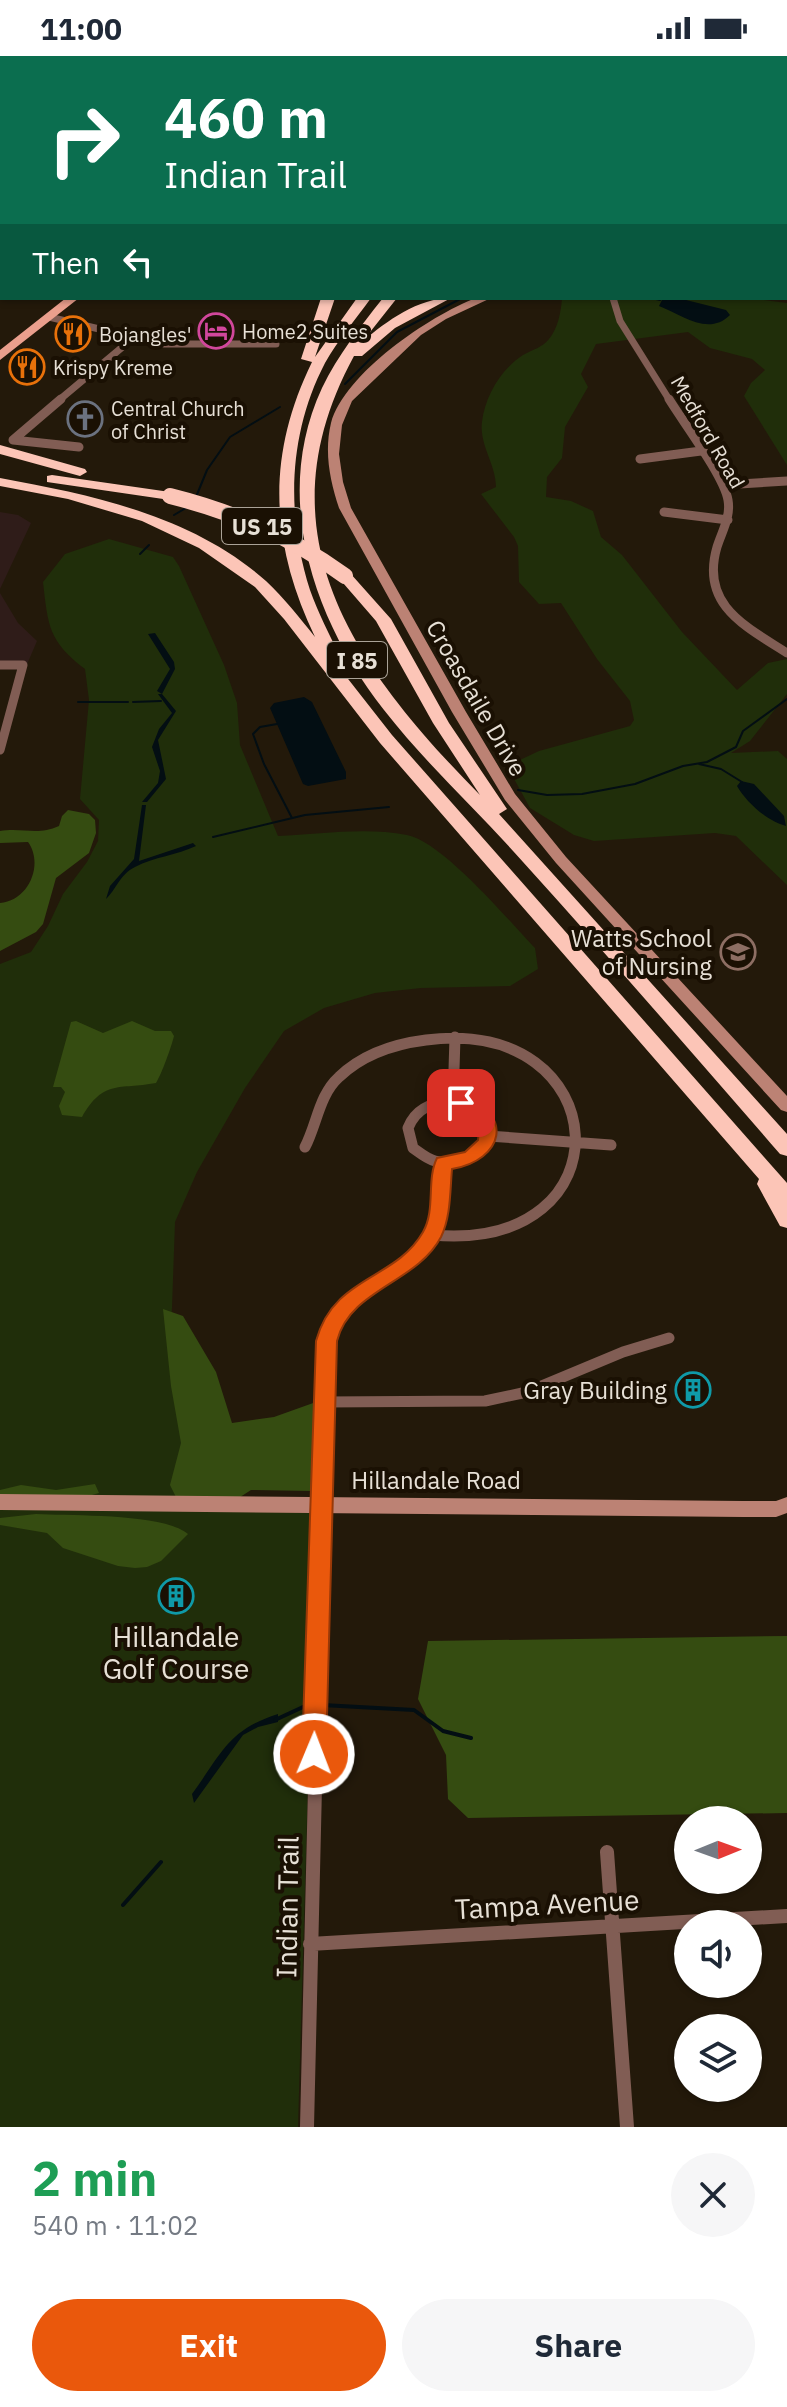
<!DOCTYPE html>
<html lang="en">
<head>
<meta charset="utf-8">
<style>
	:root { --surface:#fff; --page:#f6f6f7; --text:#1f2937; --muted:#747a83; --accent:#ea580c }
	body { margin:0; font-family:"IBM Plex Sans",sans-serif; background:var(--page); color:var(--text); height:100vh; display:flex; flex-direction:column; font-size:30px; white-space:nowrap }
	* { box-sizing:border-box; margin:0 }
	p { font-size:26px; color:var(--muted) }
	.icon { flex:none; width:44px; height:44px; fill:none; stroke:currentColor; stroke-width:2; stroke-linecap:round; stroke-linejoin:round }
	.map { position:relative; height:2071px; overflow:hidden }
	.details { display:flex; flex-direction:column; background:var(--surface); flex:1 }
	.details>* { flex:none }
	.hud { position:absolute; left:0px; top:0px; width:788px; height:244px; box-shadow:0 2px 6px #0004; background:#0b6e4f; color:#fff; overflow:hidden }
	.needle { width:52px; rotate:89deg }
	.controls { position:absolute; left:674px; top:1750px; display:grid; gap:16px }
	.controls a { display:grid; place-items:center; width:88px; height:88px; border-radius:50%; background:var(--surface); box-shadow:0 2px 6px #0004; font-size:40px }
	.pin { position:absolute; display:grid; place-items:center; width:68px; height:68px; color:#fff; margin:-34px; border-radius:16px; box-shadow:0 4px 12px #0006 }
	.me { position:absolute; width:88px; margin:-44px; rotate:1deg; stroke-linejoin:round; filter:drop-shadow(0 0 6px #0008) }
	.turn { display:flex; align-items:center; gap:28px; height:168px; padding:0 32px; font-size:36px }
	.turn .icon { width:104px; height:104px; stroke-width:2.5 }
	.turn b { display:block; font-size:56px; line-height:68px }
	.then { display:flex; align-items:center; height:76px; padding:0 32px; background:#0003; gap:16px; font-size:30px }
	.round { display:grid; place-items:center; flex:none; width:84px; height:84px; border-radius:42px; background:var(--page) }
	.summary { display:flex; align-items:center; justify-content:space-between; height:136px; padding:0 32px }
	h1 { font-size:48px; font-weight:700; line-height:60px; color:#1e9e55 }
	.primary-button { display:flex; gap:16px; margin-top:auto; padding:16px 32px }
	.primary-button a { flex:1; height:92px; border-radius:48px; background:var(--accent); color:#fff; font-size:32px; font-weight:700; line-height:92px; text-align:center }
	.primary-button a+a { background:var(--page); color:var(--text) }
	.status { display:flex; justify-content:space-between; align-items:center; height:56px; padding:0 40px; background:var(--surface); direction:ltr }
	.status svg { height:22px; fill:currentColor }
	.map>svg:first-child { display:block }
</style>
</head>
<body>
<div class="status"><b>11:00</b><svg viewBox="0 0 49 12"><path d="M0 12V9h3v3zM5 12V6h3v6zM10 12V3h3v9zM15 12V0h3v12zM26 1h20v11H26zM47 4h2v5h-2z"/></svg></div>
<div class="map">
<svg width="787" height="2071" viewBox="0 0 787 2071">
	<rect width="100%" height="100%" fill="#23190a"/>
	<path fill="#2f1c19" d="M0,456L18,459L31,467L0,533Z
		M0,537L18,567L37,585L25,613H0Z"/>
	<path fill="#202e0a" d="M562,242H748L787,247V409L744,340L751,327L765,314L752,303L710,292L688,276L596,288L581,318L588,331L565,371L562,402L547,421L546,441L571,445L593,455L601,481L622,499L682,576L737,634L768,607L787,603V638L750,685L731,697L778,695L787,703V829L736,780L715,777L594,785L574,779L530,752L507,710L539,695L630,670L634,664L630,645L597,603L561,547L539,548L519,526L518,490L514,481L481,438L496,431C496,408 479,389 482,366C485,340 501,313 523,299C532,294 543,291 549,283C558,272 561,256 562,242Z
		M109,483L173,501L179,510L224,609L237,647L240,689L278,780C320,778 366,771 407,779C443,786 508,864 535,892L538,913L510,930L421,932L375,937L324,952L284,975L245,1032L197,1116L175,1166L171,1280L179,1334L186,1452L316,1453L298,2071H0V908L31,896L48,870L63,838L87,806L98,785L99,764L80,743L89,644L85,613C48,585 48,569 43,526L65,498Z"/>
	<path fill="#354c11" d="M68,754L89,758L95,764L96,777L89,797L56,822L43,868L36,876L0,895V847C29,845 44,808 28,786L0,787V775C22,771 37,780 59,770L62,760Z
		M76,965L103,977L132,965L155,975H171L174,980C171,992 162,1017 156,1027C118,1034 104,1023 82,1061L62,1059L59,1050L65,1036L61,1031H53L71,966Z
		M163,1253L183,1260L216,1316L232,1367L274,1361L316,1346L312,1435L251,1434L231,1447L177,1443L170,1429L181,1387L171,1330Z
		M95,1428L99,1437L78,1443L0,1440V1434L21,1429L56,1434Z
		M36,1458C71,1460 163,1457 188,1478L161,1505L147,1511L135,1512L118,1510L63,1492L47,1477L0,1469V1462Z
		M787,1580V1757L468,1762L448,1743L446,1699L418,1643L428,1585Z"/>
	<path fill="#030e13" d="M663,242L682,243L726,254L730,259C708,281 681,258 659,250Z
		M155,577L174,606L175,613L162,638L176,655L158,684L166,723L147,746H142L158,727L160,715L152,691L159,673L172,657L158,638H162L157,635L170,613L148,578Z
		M304,641L312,646L346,716V723L308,730L303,728L270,652L274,647Z
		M741,725L754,728L784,760L786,770C768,766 746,746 737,730Z
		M142,749H146L139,805L193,787L196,790C177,799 154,801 135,811C120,818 116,834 106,843L110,830L134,803Z
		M278,1658V1666L258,1671L243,1679L194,1747L192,1738C221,1699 227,1674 278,1658Z"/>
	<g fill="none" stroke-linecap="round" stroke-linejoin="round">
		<path stroke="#030e13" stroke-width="2" d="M480,242H534
			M652,242L660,244
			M345,328L397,276L462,242
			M196,441L207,414L230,381L280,351
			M174,459L186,452
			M140,498L149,489
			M78,646H128
			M133,646L161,645
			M277,668L260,671L253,678L264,708L292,762
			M699,708L721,713L742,726
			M518,734L547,739L582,738L635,728L683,710L707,706L736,691L743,675L787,643
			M213,781L305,759L389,751"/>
		<path stroke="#030e13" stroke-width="4" d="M322,1649L414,1654L443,1675L471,1682
			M275,1664L303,1651
			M123,1849L161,1806"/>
		<path stroke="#815d54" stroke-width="7" d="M613,242L620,265L670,345
			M49,261L162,288H276
			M58,345L132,283"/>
		<path stroke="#815d54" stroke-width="9" d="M61,343L13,384L79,391
			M669,343C683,366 724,420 728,444C731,461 722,475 717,491C700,549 745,570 787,597
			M640,403L701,395
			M723,429L787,425
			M664,456L728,464
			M0,609H23L0,694"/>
		<path stroke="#815d54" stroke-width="11" d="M453,1046C461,1049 471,1051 477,1056C508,1082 464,1113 435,1105C427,1103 420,1097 413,1092L408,1072C416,1052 432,1046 453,1046Z
			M453,1046L455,981
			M488,1080L611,1089
			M305,1091C317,1068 319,1039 339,1021C363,998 394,988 426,984C616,959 632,1197 432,1179
			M324,1346L485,1345L527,1336L623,1296L669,1282
			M324,1350C325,1323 320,1290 334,1265C344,1249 360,1238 376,1228C434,1192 439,1174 444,1107"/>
		<path stroke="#815d54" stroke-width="14" d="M607,1796L627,2071
			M310,1888L787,1860
			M307,2071L324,1348"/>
		<path fill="#bc8274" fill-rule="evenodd" d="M2,66V72L0,73V67Z
			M787,237V243L782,242H786Z
			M476,242H491L446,263L421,279L352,345L342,369L339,398L343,426L351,452L466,656L515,738L566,801L787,1040V1056L781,1054L556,807L505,744L452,656L339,452C330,425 324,396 331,367C345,317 429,260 476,242Z
			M0,1438L743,1445H776L787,1441V1457L776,1461H743L0,1454Z"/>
		<path fill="#ea9f8d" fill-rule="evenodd" d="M704,0H719L703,2Z
			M66,242H79L0,304V294Z"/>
		<path fill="#fcc5b7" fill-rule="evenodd" d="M0,87H2L0,95Z
			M321,242H335L315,301L357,242H371C355,264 338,284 325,307C288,378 286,459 310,534C318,557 330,579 340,601L334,605L392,679L787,1127V1172L780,1170L757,1128L759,1123L380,687L284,563L255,531L199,492L142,465L68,443L0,430V422C93,439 193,460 266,525C284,542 300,562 315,581C270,487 266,400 312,306L301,303Z
			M383,242H397L363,285C387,265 418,242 451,242L395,272L362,300H354C257,478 355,612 480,739L433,667L376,565L337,520L345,515L350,517L391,563L449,667L507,753L499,758L787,1078V1100L780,1098C695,1000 610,902 523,806C478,755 426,708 384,654C314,565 271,442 322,332C338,299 360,271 383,242Z
			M0,389L85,413L87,416L80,420L0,398Z
			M52,419L170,436L177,440L170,444L47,426V420Z"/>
		<defs>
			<path id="rail" d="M656,2L661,0"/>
		</defs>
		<use href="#rail" stroke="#a79f94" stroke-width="4"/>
		<use href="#rail" stroke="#1a1003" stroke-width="2" stroke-dasharray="6" stroke-linecap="butt"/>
		<path stroke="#fcc5b7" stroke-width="16" d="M170,440C234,456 292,481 345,520"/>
	</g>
	<path fill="#ea580c" stroke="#983908" stroke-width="2" d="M461,1040C515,1057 504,1104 452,1113C450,1135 451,1160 441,1181C417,1227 350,1233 337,1285L326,1698L322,1706L314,1709L306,1706L302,1698L316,1285C334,1219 395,1225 423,1176C436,1153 426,1124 437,1102L465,1096L478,1084L479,1073L475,1064L452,1047Z"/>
	<defs>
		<symbol id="hotel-ring" viewBox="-11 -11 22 22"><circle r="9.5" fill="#1a1003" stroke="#d1479c" stroke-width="1.5"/><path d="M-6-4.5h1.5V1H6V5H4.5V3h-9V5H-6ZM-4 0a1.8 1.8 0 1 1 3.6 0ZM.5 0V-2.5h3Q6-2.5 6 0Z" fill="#d1479c"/></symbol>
		<symbol id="restaurant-ring" viewBox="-11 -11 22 22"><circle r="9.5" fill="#1a1003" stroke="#e8710a" stroke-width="1.5"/><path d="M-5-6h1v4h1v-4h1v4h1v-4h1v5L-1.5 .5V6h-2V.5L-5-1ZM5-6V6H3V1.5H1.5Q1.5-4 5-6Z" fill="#e8710a"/></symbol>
		<symbol id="church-ring" viewBox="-11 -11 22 22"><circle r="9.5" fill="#1a1003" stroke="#6b7280" stroke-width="1.5"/><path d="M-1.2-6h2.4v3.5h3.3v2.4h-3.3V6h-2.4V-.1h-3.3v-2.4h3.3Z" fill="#6b7280"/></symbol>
		<symbol id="school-ring" viewBox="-11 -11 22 22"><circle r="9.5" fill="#1a1003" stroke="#8d6e63" stroke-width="1.5"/><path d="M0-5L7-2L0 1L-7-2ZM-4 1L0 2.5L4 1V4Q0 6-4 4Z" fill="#8d6e63"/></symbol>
		<symbol id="building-ring" viewBox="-11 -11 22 22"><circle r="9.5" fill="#1a1003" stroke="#0f9aa8" stroke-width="1.5"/><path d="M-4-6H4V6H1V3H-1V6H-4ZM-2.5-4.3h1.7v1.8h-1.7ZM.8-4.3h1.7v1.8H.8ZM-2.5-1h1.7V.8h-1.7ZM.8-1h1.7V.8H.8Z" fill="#0f9aa8"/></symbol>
	</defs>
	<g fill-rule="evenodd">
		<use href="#hotel-ring" x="196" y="255" width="40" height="40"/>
		<use href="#restaurant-ring" x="53" y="258" width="40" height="40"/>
		<use href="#restaurant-ring" x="7" y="291" width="40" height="40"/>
		<use href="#church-ring" x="65" y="343" width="40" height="40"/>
		<use href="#school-ring" x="718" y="876" width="40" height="40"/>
		<use href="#building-ring" x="673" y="1314" width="40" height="40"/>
		<use href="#building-ring" x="156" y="1520" width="40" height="40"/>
	</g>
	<g text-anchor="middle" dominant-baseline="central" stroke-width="8" stroke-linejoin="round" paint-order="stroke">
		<g font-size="20" fill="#e7e0d6" stroke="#1a1003" text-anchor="start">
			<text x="242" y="275">Home2 Suites</text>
			<text x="99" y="278">Bojangles'</text>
			<text x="53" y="311">Krispy Kreme</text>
			<text x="111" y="352">Central Church<tspan x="111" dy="23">of Christ</tspan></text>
		</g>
		<g font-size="20" fill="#e7e0d6" stroke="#1a1003">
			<text transform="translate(708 376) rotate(60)">Medford Road</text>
		</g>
		<g fill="#1a1003" stroke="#aaa297" stroke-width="2">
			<rect x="222" y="452" width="80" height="36" rx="6"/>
			<rect x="327" y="586" width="60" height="36" rx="6"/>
		</g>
		<g font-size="22" font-weight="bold" fill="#e7e0d6">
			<text x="262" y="470">US 15</text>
			<text x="357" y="604">I 85</text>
		</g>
		<g font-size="24" fill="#e7e0d6" stroke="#1a1003">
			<text transform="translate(477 642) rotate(60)">Croasdaile Drive</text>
			<text x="436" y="1424">Hillandale Road</text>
		</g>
		<g font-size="24" fill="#e7e0d6" stroke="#1a1003" text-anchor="end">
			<text x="712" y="882">Watts School<tspan x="712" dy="28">of Nursing</tspan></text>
			<text x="667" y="1334">Gray Building</text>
		</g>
		<g font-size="28" fill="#e7e0d6" stroke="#1a1003">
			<text x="176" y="1580">Hillandale<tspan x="176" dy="32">Golf Course</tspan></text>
		</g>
		<g font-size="28" fill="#e7e0d6" stroke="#1a1003">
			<text transform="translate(547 1848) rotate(-3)">Tampa Avenue</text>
			<text transform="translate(287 1851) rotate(-89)">Indian Trail</text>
		</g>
	</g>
</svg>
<div class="controls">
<a><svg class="needle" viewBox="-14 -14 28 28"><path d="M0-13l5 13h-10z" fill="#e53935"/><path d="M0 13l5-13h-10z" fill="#747a83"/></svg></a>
<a><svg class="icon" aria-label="sound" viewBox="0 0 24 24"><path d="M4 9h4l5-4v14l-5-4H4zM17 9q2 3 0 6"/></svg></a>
<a><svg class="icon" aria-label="layers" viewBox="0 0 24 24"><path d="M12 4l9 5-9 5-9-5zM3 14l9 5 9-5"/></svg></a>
</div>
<div class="pin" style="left:461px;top:1047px;background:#d93025"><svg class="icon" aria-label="arrive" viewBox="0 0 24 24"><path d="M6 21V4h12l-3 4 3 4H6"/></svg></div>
<svg class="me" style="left:314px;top:1698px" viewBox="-20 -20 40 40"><circle r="17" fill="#ea580c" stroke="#fff" stroke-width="3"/><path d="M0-11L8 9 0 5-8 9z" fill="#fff"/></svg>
<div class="hud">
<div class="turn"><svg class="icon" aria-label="right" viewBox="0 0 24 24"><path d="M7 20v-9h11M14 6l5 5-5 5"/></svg><div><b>460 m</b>Indian Trail</div></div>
<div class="then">Then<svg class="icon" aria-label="left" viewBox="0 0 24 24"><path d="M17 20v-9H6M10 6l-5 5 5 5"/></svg></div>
</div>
</div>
<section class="details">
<div class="summary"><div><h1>2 min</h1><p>540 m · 11:02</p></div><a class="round"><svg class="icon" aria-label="close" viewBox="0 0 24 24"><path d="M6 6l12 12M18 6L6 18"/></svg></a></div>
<div class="primary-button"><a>Exit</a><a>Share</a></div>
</section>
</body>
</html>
